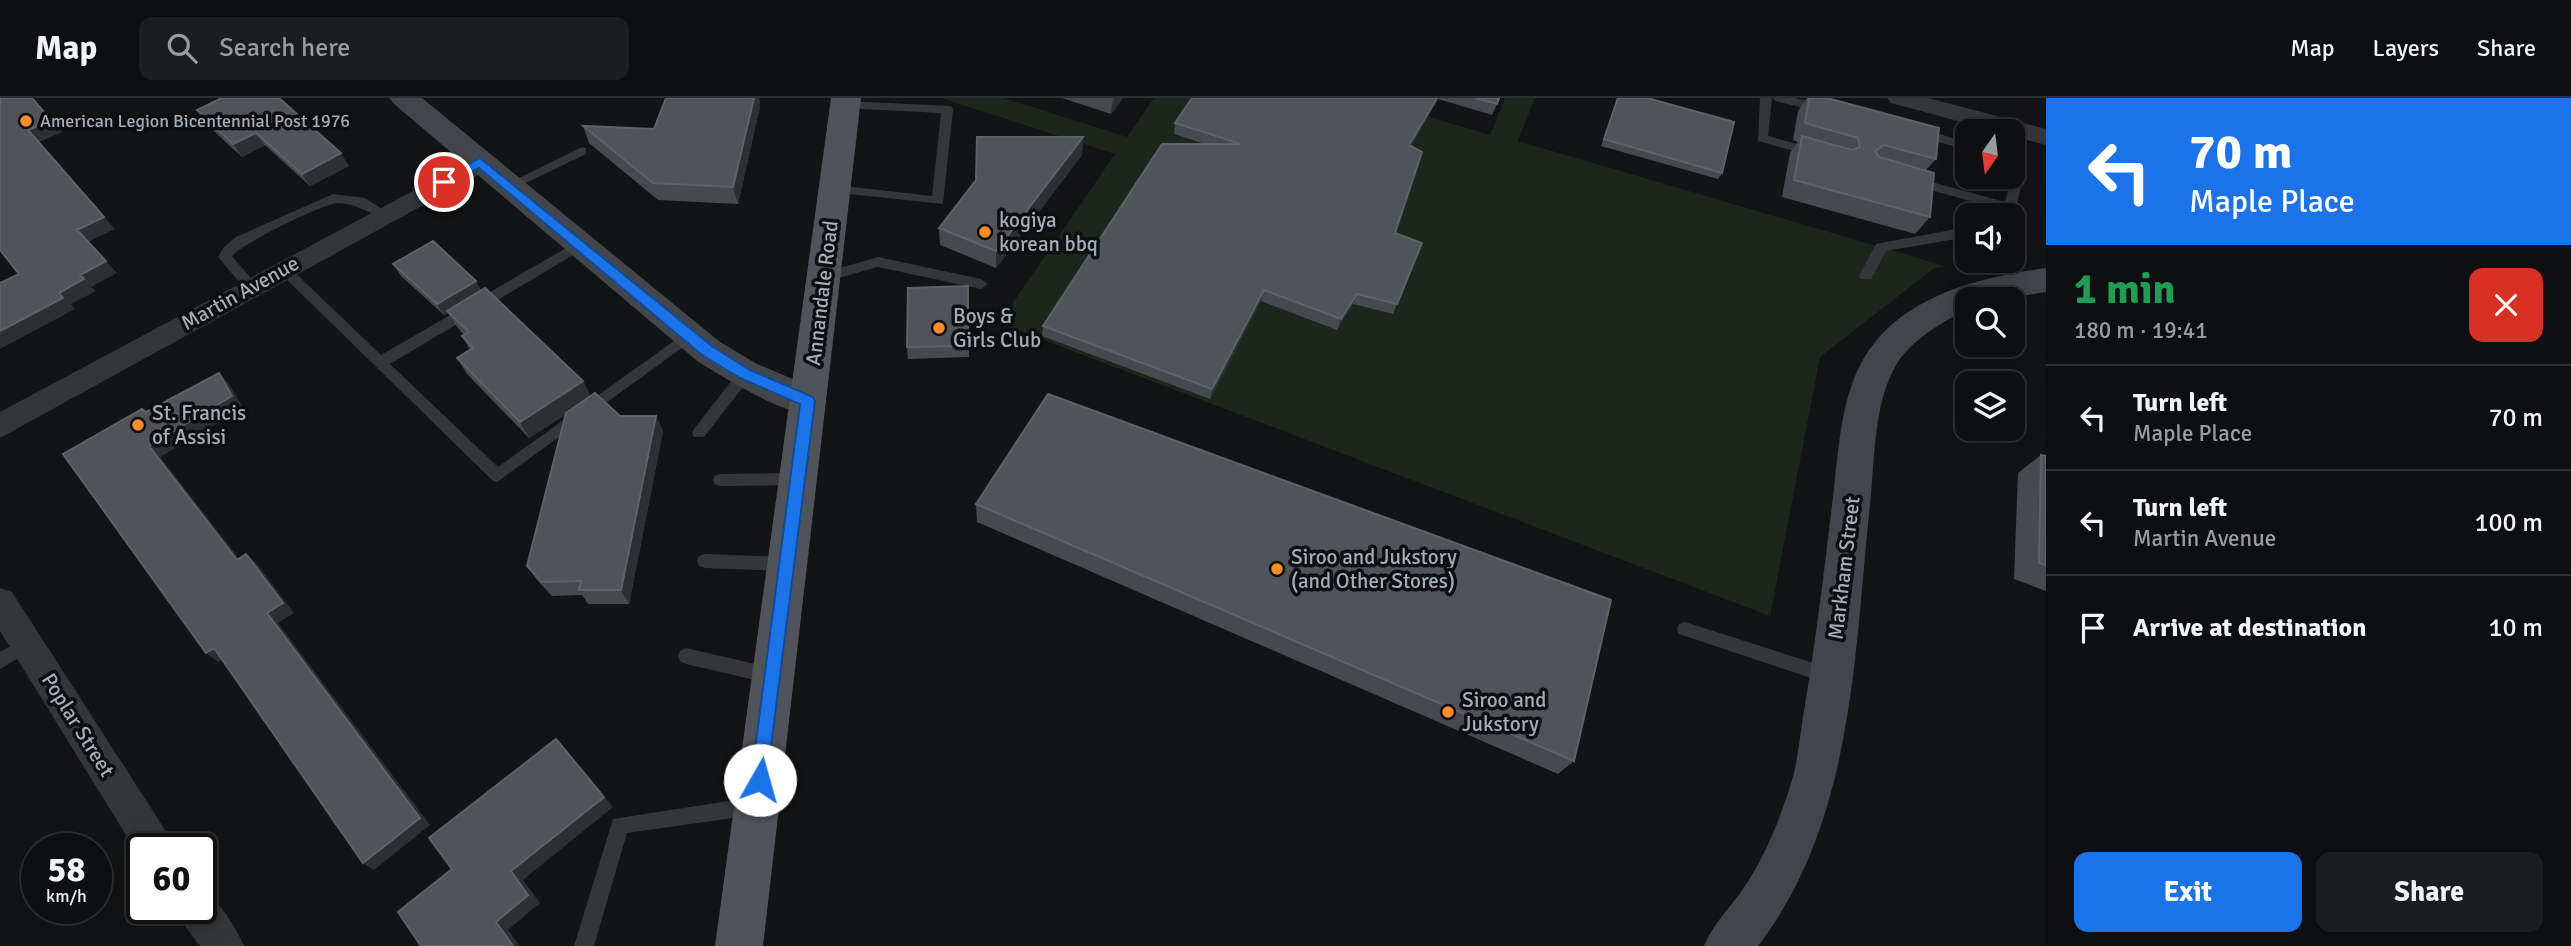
<!DOCTYPE html>
<html lang="en">
<head>
<meta charset="utf-8">
<style>
	:root { --surface:#0e0f10; --page:#1c1d1e; --text:#f1f3f6; --muted:#9b9c9f; --line:#2e2f30; --accent:#1a73e8 }
	body { margin:0; font-family:Signika,sans-serif; background:var(--page); color:var(--text); height:100vh; display:flex; flex-direction:column; font-size:26px; white-space:nowrap }
	* { box-sizing:border-box; margin:0 }
	p { font-size:23px; color:var(--muted) }
	.icon { flex:none; width:38px; height:38px; fill:none; stroke:currentColor; stroke-width:2; stroke-linecap:round; stroke-linejoin:round }
	.map { position:relative; flex:1; overflow:hidden }
	.sheet { display:flex; flex-direction:column; background:var(--surface); width:525px }
	.sheet>* { flex:none }
	.top-card { background:#1a73e8; color:#fff; overflow:hidden }
	.needle { width:46px; rotate:194deg }
	.fabs { position:absolute; left:1955px; top:21px; display:grid; gap:14px }
	.fabs a { display:grid; place-items:center; width:70px; height:70px; border-radius:14px; background:var(--surface); box-shadow:0 4px 18px #0003,0 0 0 2px var(--line); font-size:35px }
	.speed { position:absolute; left:21px; top:735px; display:flex; gap:14px; font-size:35px; font-weight:700; text-align:center }
	.speed>* { display:grid; place-content:center; width:91px; height:91px; border-radius:50%; background:var(--surface); box-shadow:0 4px 18px #0003,0 0 0 2px var(--line); line-height:1 }
	.speed small { font-size:18px; font-weight:400 }
	.speed .limit { border:4px solid #111; border-radius:10px; background:#fff; color:#111 }
	.pin { position:absolute; display:grid; place-items:center; width:60px; height:60px; color:#fff; margin:-30px; border:4px solid #fff; border-radius:50%; box-shadow:0 2px 7px #0007 }
	.me { position:absolute; width:77px; margin:-38px; rotate:7deg; stroke-linejoin:round; filter:drop-shadow(0 0 5px #0008) }
	.turn { display:flex; align-items:center; gap:24px; height:147px; padding:0 28px; font-size:32px }
	.turn .icon { width:91px; height:91px; stroke-width:2.5 }
	.turn b { display:block; font-size:49px; line-height:60px }
	.round { display:grid; place-items:center; flex:none; width:74px; height:74px; border-radius:14px; background:var(--page) }
	.summary { display:flex; align-items:center; justify-content:space-between; height:119px; padding:0 28px }
	h1 { font-size:42px; font-weight:700; line-height:52px; color:#1e9e55 }
	.button { display:flex; gap:14px; margin-top:auto; padding:14px 28px }
	.button a { flex:1; height:80px; border-radius:14px; background:var(--accent); color:#fff; font-size:28px; font-weight:700; line-height:80px; text-align:center }
	.button a+a { background:var(--page); color:var(--text) }
	ul { padding:0; list-style:none }
	li { display:flex; align-items:center; gap:21px; height:105px; padding:0 28px; border-top:2px solid var(--line) }
	li div { flex:1 }
	li b { display:block; font-size:26px }
	li em { font-style:normal }
	header { display:flex; align-items:center; gap:42px; box-sizing:border-box; height:98px; padding:0 35px; background:var(--surface); border-bottom:2px solid var(--line) }
	header strong { font-size:33px }
	nav { display:flex; gap:38px; margin-inline-start:auto; font-size:24px }
	.search { width:490px; height:63px; background:var(--page); display:flex; align-items:center; gap:18px; box-sizing:border-box; padding:0 24px; border-radius:14px; color:var(--muted); font-size:26px }
	main { display:flex; flex:1; min-height:0 }
	.map>svg:first-child { display:block }
</style>
</head>
<body>
<header>
<strong>Map</strong>
<div class="search"><svg class="icon" aria-label="search" viewBox="0 0 24 24"><circle cx="10" cy="10" r="6"/><path d="M15 15l6 6"/></svg>Search here</div>
<nav><a>Map</a><a>Layers</a><a>Share</a></nav>
</header>
<main>
<div class="map">
<svg width="2046" height="848" viewBox="0 0 2046 848">
	<rect width="100%" height="100%" fill="#131415"/>
	<path fill="#1e251d" d="M941,0H1004L1127,39L1154,0H1366L1490,37L1505,0H1535L1518,43L1945,168L1933,171L1820,259L1770,518L999,225L1115,56Z"/>
	<g fill="none" stroke-linecap="round" stroke-linejoin="round">
		<path fill="#34363a" fill-rule="evenodd" d="M1760,0H1772L1768,38L1819,52V58L1815,59L1758,43Z
			M1773,0H1795L1825,7L1827,10L1821,14L1775,3Z
			M846,3L951,8L953,11L943,106L831,94V88L835,87L932,98L941,15L842,10L840,7Z
			M1918,30L1967,44V52L1914,37L1912,34Z
			M582,49L586,50V56L513,91L509,92L503,88Z
			M2012,57L2027,64L2016,110L2010,114L1909,86L1907,83L1913,79L2005,104L2012,79Z
			M333,96L365,100L390,116L384,120C367,115 356,105 338,105C324,105 241,146 232,158L258,189L251,194L246,192L218,159L224,149L236,139Z
			M1967,129V139L1886,153L1871,181H1861L1859,178L1876,146Z
			M580,142L585,144V150L390,266L498,369L685,235H695L697,239L497,384L492,382L276,171L283,166L288,168L381,257Z
			M878,159L981,181L988,186L981,191L878,169L824,184L817,179L819,176Z
			M745,270L752,276L750,280L704,339H694L692,335L694,331L740,272Z
			M798,375L803,377L806,381L803,385L798,387L720,388L715,386L712,382L715,378L720,376Z
			M705,456L787,459L793,461L795,466L793,471L787,473L705,470L699,468L697,463L699,458Z
			M1685,524L1829,570L1835,572L1838,578L1835,584L1829,586L1679,536L1677,531L1679,526Z
			M27,538L33,541L35,546L33,551L0,571V554Z
			M686,550L773,570L779,572L782,578L779,584L773,586L686,566L680,563L678,558L680,553Z
			M754,699L760,702L763,708L760,714L754,717L627,735L594,848H574L613,721Z"/>
		<path fill="#34363a" fill-rule="evenodd" d="M1887,0H1928L2046,31V47L2012,38V33H1995L1891,5Z
			M480,57L489,59L492,65L489,71L0,340V314Z
			M0,490L12,494L169,738L175,751H142V763L0,533Z
			M201,793C220,801 236,830 244,848H200L182,824L177,810H201Z"/>
		<path fill="#42464a" fill-rule="evenodd" d="M389,0H422L720,244L757,266L821,293L826,303L821,313C815,315 810,317 805,316C773,310 724,280 696,262L394,6Z
			M2046,170V194L2003,201H1967V212C1943,223 1910,243 1896,267C1873,307 1875,362 1870,407C1854,557 1854,723 1758,848H1704C1713,826 1729,811 1743,791C1766,757 1783,715 1794,675C1799,653 1801,629 1805,607C1816,541 1824,474 1832,407C1839,354 1839,288 1875,244C1916,194 1985,179 2046,170Z"/>
		<path fill="#505459" fill-rule="evenodd" d="M831,0H861L763,848H715Z"/>
	</g>
	<path fill="#46494d" d="M218,0H279L349,68L310,88L265,47L242,59L205,25L197,12L219,1Z
		M666,0H759L760,8L738,106L658,102L589,45L583,28L654,31Z
		M1062,0H1123L1111,16Z
		M1192,0H1500L1492,17L1438,1L1411,48L1395,135L1422,145L1393,216L1353,206L1337,232L1261,203L1210,301L1042,238L1043,228L1205,46L1174,36L1175,25Z
		M1617,0H1647L1722,75L1718,81L1601,48Z
		M1807,0H1827L1936,61L1926,72L1930,119L1915,136L1782,99L1790,55L1798,44L1793,42L1798,13Z
		M1083,39L1082,57L996,170L940,147L939,130Z
		M393,166L481,193L583,283L590,298L620,318H656L663,333L629,506H588L582,497L552,498L537,482L527,468L566,316L529,340L467,276L457,260L470,252L462,238L464,237L457,229L448,215L444,217L401,178Z
		M968,188L969,259L908,261L907,249Z
		M2041,357L2046,358V493L2014,481L2018,375Z
		M976,406L1574,663L1558,676L977,424Z"/>
	<path fill="#2d3032" d="M754,0H759L760,8L738,106L733,89Z
		M1113,0H1123L1111,16Z
		M1437,0H1439L1405,58L1409,47Z
		M51,22L62,34L39,44L115,131L88,144L117,175L91,189L96,193L71,206L75,211L0,251V233L59,195L80,177L77,132L28,32Z
		M256,35L265,47L242,59L233,46Z
		M1083,39L1082,57L996,170V153Z
		M341,55L349,68L310,88L302,76Z
		M476,183L483,195L444,217L437,206Z
		M1264,192L1261,203L1210,301L1212,291Z
		M1357,196L1353,206L1337,232L1341,221Z
		M219,275L229,286L243,310L160,359L248,472L237,462L149,348Z
		M583,283L591,299L529,340L520,324Z
		M656,318L663,333L629,506L621,492Z
		M246,456L257,466L294,515L278,525L430,727L374,772L363,765L267,515Z
		M214,550L226,559L218,564L206,555Z
		M556,641L613,709L523,782L540,805L508,832L520,848H513L496,824L511,773Z"/>
	<path fill="#505458" stroke="#5d6267" stroke-width="2" d="M0,0H32L51,22L28,32L104,119L77,132L106,163L80,177L84,181L59,195L63,200L0,233V185L19,176L0,152Z
		M222,0H279L341,55L302,76L256,35L233,46L197,12Z
		M666,0H754L733,89L653,85L583,28L654,31Z
		M1192,0H1437L1409,47L1422,54L1395,135L1422,145L1397,206L1357,196L1341,221L1264,192L1212,291L1043,228L1162,46H1241L1175,25Z
		M1476,0H1499L1497,6Z
		M1618,0H1647L1734,24L1722,75L1604,41Z
		M1809,0H1827L1939,30L1936,61L1884,47L1875,53L1879,59L1934,75L1930,119L1794,82L1802,38L1852,52L1860,49L1858,40L1805,25Z
		M977,39H1083L996,153L939,130L976,82Z
		M433,143L476,183L437,206L393,166Z
		M968,188V248L907,249L908,190Z
		M485,190L583,283L520,324L457,260L473,250L462,238L469,234L447,213Z
		M219,275L232,298L149,348L237,462L246,456L283,505L267,515L420,720L363,765L214,550L206,555L63,356L142,311L146,314Z
		M595,295L620,318H656L621,492H579L581,483L542,484L527,468L566,315Z
		M1048,296L1611,502L1574,663L976,406Z
		M2041,357L2046,358V467L2039,465Z
		M556,641L604,699L511,773L528,797L496,824L513,848H421L398,814L452,771L429,740Z"/>
	<path fill="#1a73e8" stroke="#114b97" stroke-width="2" d="M480,60L713,249L750,272L813,299L815,303L766,688L760,690L754,688L751,682L800,306L740,280L702,257L479,70L448,87L444,88L437,84Z"/>
	<g fill="#f88c28" stroke="#0e0f10" stroke-width="2.5">
		<circle cx="26" cy="23" r="7"/>
		<circle cx="985" cy="134" r="7"/>
		<circle cx="939" cy="230" r="7"/>
		<circle cx="138" cy="327" r="7"/>
		<circle cx="1277" cy="471" r="7"/>
		<circle cx="1448" cy="614" r="7"/>
	</g>
	<g text-anchor="middle" dominant-baseline="central" stroke-width="7" stroke-linejoin="round" paint-order="stroke">
		<g font-size="18" fill="#a4adb6" stroke="#0e0f10" text-anchor="start">
			<text x="40" y="23">American Legion Bicentennial Post 1976</text>
		</g>
		<g font-size="21" fill="#a4adb6" stroke="#0e0f10" text-anchor="start">
			<text x="999" y="122">kogiya<tspan x="999" dy="24">korean bbq</tspan></text>
			<text x="953" y="218">Boys &amp;<tspan x="953" dy="24">Girls Club</tspan></text>
			<text x="152" y="315">St. Francis<tspan x="152" dy="24">of Assisi</tspan></text>
			<text x="1291" y="459">Siroo and Jukstory<tspan x="1291" dy="24">(and Other Stores)</tspan></text>
			<text x="1462" y="602">Siroo and<tspan x="1462" dy="24">Jukstory</tspan></text>
		</g>
		<g font-size="21" fill="#a4adb6" stroke="#0e0f10">
			<text transform="translate(240 195) rotate(-29)">Martin Avenue</text>
			<text transform="translate(822 195) rotate(-83)">Annandale Road</text>
			<text transform="translate(1844 470) rotate(-83)">Markham Street</text>
			<text transform="translate(78 627) rotate(58)">Poplar Street</text>
		</g>
	</g>
</svg>
<div class="fabs">
<a><svg class="needle" viewBox="-14 -14 28 28"><path d="M0-13l5 13h-10z" fill="#e53935"/><path d="M0 13l5-13h-10z" fill="#9b9c9f"/></svg></a>
<a><svg class="icon" aria-label="sound" viewBox="0 0 24 24"><path d="M4 9h4l5-4v14l-5-4H4zM17 9q2 3 0 6"/></svg></a>
<a><svg class="icon" aria-label="search" viewBox="0 0 24 24"><circle cx="10" cy="10" r="6"/><path d="M15 15l6 6"/></svg></a>
<a><svg class="icon" aria-label="layers" viewBox="0 0 24 24"><path d="M12 4l9 5-9 5-9-5zM3 14l9 5 9-5"/></svg></a>
</div>
<div class="speed"><div>58<small>km/h</small></div><div class="limit">60</div></div>
<div class="pin" style="left:444px;top:84px;background:#d93025"><svg class="icon" aria-label="arrive" viewBox="0 0 24 24"><path d="M6 21V4h12l-3 4 3 4H6"/></svg></div>
<svg class="me" style="left:760px;top:682px" viewBox="-20 -20 40 40"><circle r="19" fill="#fff"/><path d="M0-13L10 11 0 6-10 11z" fill="#1a73e8"/></svg>
</div>
<section class="sheet">
<div class="top-card">
<div class="turn"><svg class="icon" aria-label="left" viewBox="0 0 24 24"><path d="M17 20v-9H6M10 6l-5 5 5 5"/></svg><div><b>70 m</b>Maple Place</div></div>
</div>
<div class="summary"><div><h1>1 min</h1><p>180 m · 19:41</p></div><a class="round" style="background:#d93025;color:#fff"><svg class="icon" aria-label="close" viewBox="0 0 24 24"><path d="M6 6l12 12M18 6L6 18"/></svg></a></div>
<ul>
<li><svg class="icon" aria-label="left" viewBox="0 0 24 24"><path d="M17 20v-9H6M10 6l-5 5 5 5"/></svg><div><b>Turn left</b><p>Maple Place</p></div><em>70 m</em></li>
<li><svg class="icon" aria-label="left" viewBox="0 0 24 24"><path d="M17 20v-9H6M10 6l-5 5 5 5"/></svg><div><b>Turn left</b><p>Martin Avenue</p></div><em>100 m</em></li>
<li><svg class="icon" aria-label="arrive" viewBox="0 0 24 24"><path d="M6 21V4h12l-3 4 3 4H6"/></svg><div><b>Arrive at destination</b></div><em>10 m</em></li>
</ul>
<div class="button"><a>Exit</a><a>Share</a></div>
</section>
</main>
</body>
</html>
